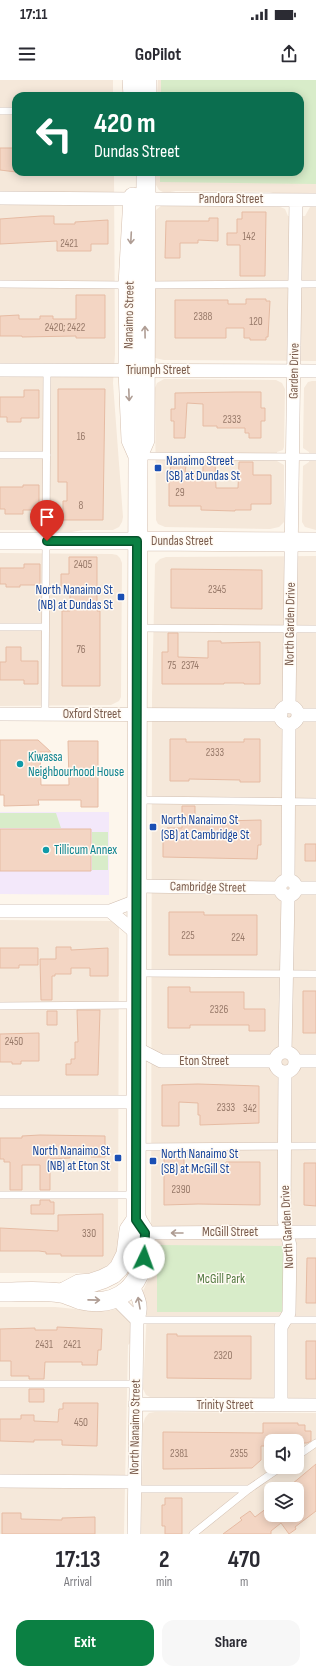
<!DOCTYPE html>
<html lang="en">
<head>
<meta charset="utf-8">
<style>
	:root { --surface:#fff; --page:#f7f7f7; --text:#2b2b33; --muted:#7c7c81; --accent:#0b8043 }
	body { margin:0; font-family:"Sofia Sans Condensed",sans-serif; background:var(--page); color:var(--text); height:100vh; display:flex; flex-direction:column; font-size:15px; white-space:nowrap }
	* { box-sizing:border-box; margin:0 }
	p { font-size:13px; color:var(--muted) }
	.icon { flex:none; width:22px; height:22px; fill:none; stroke:currentColor; stroke-width:2; stroke-linecap:round; stroke-linejoin:round }
	.map { position:relative; height:1454px; overflow:hidden }
	.sheet { display:flex; flex-direction:column; background:var(--surface); flex:1 }
	.sheet>* { flex:none }
	.banner { position:absolute; left:12px; top:12px; width:292px; height:84px; border-radius:12px; box-shadow:0 2px 10px #0003; background:#0b6e4f; color:#fff; overflow:hidden }
	.tools { position:absolute; left:264px; top:1354px; display:grid; gap:8px }
	.tools a { display:grid; place-items:center; width:40px; height:40px; border-radius:8px; background:var(--surface); box-shadow:0 2px 10px #0003; font-size:20px }
	.pin { position:absolute; display:grid; place-items:center; width:34px; height:34px; color:#fff; margin:-41px -17px; border-radius:50% 50% 50% 0; rotate:-45deg; box-shadow:0 0 4px #0007 }
	.pin .icon { rotate:45deg }
	.me { position:absolute; width:44px; margin:-22px; rotate:3deg; stroke-linejoin:round; filter:drop-shadow(0 0 3px #0008) }
	.turn { display:flex; align-items:center; gap:14px; height:84px; padding:0 16px; font-size:18px }
	.turn .icon { width:52px; height:52px; stroke-width:2.5 }
	.turn b { display:block; font-size:28px; line-height:34px }
	.eta { display:flex; justify-content:space-evenly; align-items:center; height:68px; text-align:center }
	.eta b { font-size:24px; font-weight:700; line-height:28px }
	.action { display:flex; gap:8px; margin-top:auto; padding:8px 16px }
	.action a { flex:1; height:46px; border-radius:12px; background:var(--accent); color:#fff; font-size:16px; font-weight:700; line-height:46px; text-align:center }
	.action a+a { background:var(--page); color:var(--text) }
	.status { display:flex; justify-content:space-between; align-items:center; height:28px; padding:0 20px; background:var(--surface); direction:ltr }
	.status svg { height:11px; fill:currentColor }
	header { display:flex; justify-content:space-between; align-items:center; height:52px; padding:0 16px; background:var(--surface); font-size:18px; font-weight:700 }
	.map>svg:first-child { display:block }
</style>
</head>
<body>
<div class="status"><b>17:11</b><svg viewBox="0 0 49 12"><path d="M0 12V9h3v3zM5 12V6h3v6zM10 12V3h3v9zM15 12V0h3v12zM26 1h20v11H26zM47 4h2v5h-2z"/></svg></div>
<header><svg class="icon" aria-label="menu" viewBox="0 0 24 24"><path d="M4 6h16M4 12h16M4 18h16"/></svg>GoPilot<svg class="icon" aria-label="share" viewBox="0 0 24 24"><path d="M12 15V3M7 8l5-5 5 5M5 13v7h14v-7"/></svg></header>
<div class="map">
<svg width="316" height="1454" viewBox="0 0 316 1454">
	<rect width="100%" height="100%" fill="#fdf6ec"/>
	<path fill="#f5e8da" fill-rule="evenodd" d="M0,0H113V16H16V92H114L115,274L113,303L123,437L122,442L119,447L113,450H84L59,454L41,450H0Z
		M158,0H316V114L273,113L269,112L176,111L165,113L159,110L156,105V92H300V16H157Z
		M162,125H172L175,126H278L285,129L288,136H305L310,127L316,126V281L164,280L155,278V134L156,130Z
		M164,299L276,300L282,303L285,309L284,367L283,370L277,372V381L284,385V442L279,447L270,449L165,447L158,444L156,440L155,308L157,303Z
		M312,301H316V450L305,447L302,442L303,386L309,382V372L303,368L304,308L308,302Z
		M0,473L112,474L117,475L120,478L122,483L121,617L119,621L111,625L0,626Z
		M316,476V1319L150,1317L146,1315L143,1309L147,1230L143,1217V1211L148,1200L151,1185L152,616L155,484L160,479L166,477Z
		M0,840L111,841H116L119,844L118,1165L116,1175L109,1184L100,1190L89,1193H0Z
		M0,1227H55L97,1231L117,1229L130,1238L131,1262L128,1265L124,1454H0Z
		M155,1332L316,1333V1454H141L143,1344L145,1338L149,1333ZM271,1361H297V1387H271ZM271,1409H297V1435H271Z"/>
	<path fill="#f3e8fa" d="M0,732H109V815L0,814Z"/>
	<path fill="#d8ecc9" d="M161,0H316V104L160,102V92H300V16H161Z
		M0,733H56L61,748H0Z
		M92,752H108V790H92Z
		M157,1165L285,1166V1232H157Z"/>
	<path fill="#f3d5c3" stroke="#e6bba3" d="M0,68H16V92L0,90Z
		M242,132H266L265,196H240V165H227V153H237V139H242Z
		M41,136H54V144H75V142L108,140V164H91V171H57V161L0,164V139Z
		M209,138H218V161L198,160V163H180V178H165L166,141H209Z
		M76,215H105V258H76V256L22,257V256H0V236L19,235V239H40V236H53V239H76Z
		M246,219H266V221H270L268,257H266V260H250V258H244V248H226V258H175V220H228V224H246Z
		M58,309H105L103,440H63V421H67V402H58Z
		M24,310H39V338H21V342H7V337H0V317H24Z
		M235,312H261V328H265V341H261V358H249V353H245V348H217V346H203V324L187,323L185,358H174V341H171V329H175V313Z
		M203,381H215L216,408H238L239,382H253V395H271V424H251V430H235V431L201,430V426H169V397L171,386H186L185,392H203Z
		M23,405H39V430H23V434H5V429H0V407H23Z
		M69,477H97V531H100V606H62V531H70V510H61V494H69Z
		M24,484H40V505H20V507H6V504H0V488H24Z
		M171,489L262,490V529L171,528Z
		M168,553H178V577L208,578V561H221V563L260,562V604H244V603H224V604H162V572H168Z
		M6,567H21V581H38V604H24V600H0V582H6Z
		M170,659H186V662H244V659H260V702H240V700L189,699V701H170Z
		M0,660H38L51,672H40L41,705H69L68,661H98V727H81V720H38L39,725L4,726V715H0Z
		M182,726H195V744H223V741L261,740V765H258L257,779L163,777V752H167V748H182Z
		M0,749H91V791H0Z
		M305,764H316V781H305Z
		M169,832H204V835H257V875H169Z
		M56,867H71V870L108,868V896H90V888H71V894H55V896H52V920H41L40,879H56Z
		M0,868H38V885H19V888H0Z
		M168,907H190V912H244V929H265V951H249V945H190V948H168Z
		M303,911H316V953H303Z
		M77,930H100L98,995H66V984H71V979H75V962H78Z
		M47,931H57V945H47Z
		M39,953V981H21V984H12V982H0V954Z
		M198,1004L259,1006V1043L200,1045V1035H198V1023L179,1022V1046H162V1005Z
		M40,1055L105,1056V1077H91V1074H70V1078L50,1079V1110H40V1085H22V1110H10V1082H4V1079H0V1058H22V1056Z
		M164,1074H173V1078H184V1090H225L226,1082H260V1125L198,1124L164,1125Z
		M304,1083H316V1126L304,1125Z
		M40,1120H50V1122H54V1134H31V1125H40Z
		M103,1134V1176H61V1174H46V1172L39,1171H0V1148L58,1151V1135Z
		M307,1178H316V1223H306Z
		M57,1247L102,1249L101,1270H98L97,1285H82V1282H45L44,1299H29V1296H11V1281H0V1249L35,1248V1250H57Z
		M167,1254H177V1256H251V1299L167,1298Z
		M306,1261H316V1299H306Z
		M29,1309H44V1322H29Z
		M63,1323H98L97,1366L62,1365V1360H34V1362L0,1361V1339H21V1335H34V1341L58,1342L59,1329H63Z
		M263,1343H298V1345H305V1351H311V1361L307,1363H297V1361H271V1366H261V1380L252,1388L163,1389V1352L263,1353Z
		M316,1384V1431L295,1447L296,1449L289,1454L281,1443L271,1451V1454H223L242,1440L240,1438L250,1431L255,1437L271,1425V1435H297V1409H286Z
		M165,1418H182V1454H165V1446H162V1425H165Z
		M2,1433H21V1439L62,1440V1438L95,1437V1454H2Z"/>
	<g fill="none" stroke-linecap="round" stroke-linejoin="round">
		<defs>
			<path id="service" d="M0,31H16
				M0,204L128,205
				M146,205L316,204
				M0,375H47
				M140,376L316,377
				M0,547H45
				M137,548L316,549
				M45,634L47,290
				M138,720L316,722
				M138,893L316,894
				M0,926L136,925
				M136,1067L316,1066
				M0,1115H136
				M137,1240H316
				M0,1304H135
				M297,1376L316,1363
				M134,1409H249
				M193,1454L249,1409L281,1387"/>
			<path id="minor" d="M0,118L133,119
				M146,119L316,120
				M0,290L316,291
				M280 635a9 9 0 1 1 18 0a9 9 0 1 1-18 0Z
				M289,627L296,120
				M0,634L281,635
				M298,635H316
				M288,800L289,644
				M280 808a8 8 0 1 1 16 0a8 8 0 1 1-16 0Z
				M136,806L280,808
				M296,808H316
				M0,831H110L136,821
				M110,831L136,853
				M136,968L161,981H275
				M285,972L288,816
				M275 982a10 10 0 1 1 20 0a10 10 0 1 1-20 0Z
				M295,981H316
				M0,1022H136
				M145,1153L316,1152
				M133,1206C138,1217 144,1228 137,1240L134,1454
				M115,1218L137,1240
				M135,1324L316,1325
				M281,1325V1247L289,1233L290,1166L284,1140L285,992
				M0,1401L134,1402"/>
			<path id="tertiary" d="M0,461H137"/>
			<path id="secondary" d="M132,0L133,16
				M147,16V0
				M133,117L128,205V290L131,360L138,376
				M137,461L316,462
				M0,1212C20,1212 41,1210 61,1213C68,1214 74,1218 81,1220C120,1228 143,1205 145,1167C145,1163 146,1156 144,1152C142,1146 137,1143 136,1136L138,376L145,360L146,92
				M62,1213L79,1204L91,1203L103,1199L113,1194L119,1188L126,1174L129,1150L136,1140"/>
		</defs>
		<use href="#service" stroke="#d1beb0" stroke-width="8"/>
		<use href="#minor" stroke="#d1beb0" stroke-width="14"/>
		<use href="#tertiary" stroke="#d1beb0" stroke-width="18"/>
		<use href="#secondary" stroke="#d6c0b0" stroke-width="20"/>
		<use href="#service" stroke="#fff" stroke-width="7"/>
		<use href="#minor" stroke="#fff" stroke-width="13"/>
		<use href="#tertiary" stroke="#fff" stroke-width="17"/>
		<use href="#secondary" stroke="#fff" stroke-width="19"/>
	</g>
	<defs><path id="oneway-shaft" d="M-6 0H5M1.5-3L5.5 0L1.5 3" fill="none" stroke-width="1.6" stroke-linecap="round" stroke-linejoin="round"/></defs>
	<g stroke="#af9d94">
		<use href="#oneway-shaft" transform="translate(131 158) rotate(93)"/>
		<use href="#oneway-shaft" transform="translate(145 252) rotate(-91)"/>
		<use href="#oneway-shaft" transform="translate(129 315) rotate(88)"/>
		<use href="#oneway-shaft" transform="translate(177 1153) rotate(180)"/>
		<use href="#oneway-shaft" transform="translate(94 1220) rotate(1)"/>
		<use href="#oneway-shaft" transform="translate(139 1223) rotate(-100)"/>
	</g>
	<g fill="none" stroke-linecap="round" stroke-linejoin="round">
		<defs>
			<path id="route" d="M47,461H137L136,1136V1140L145,1153L144,1178"/>
		</defs>
		<use href="#route" stroke="#07532c" stroke-width="10"/>
		<use href="#route" stroke="#0b8043" stroke-width="7"/>
	</g>
	<g fill="#1a4fb4" stroke="#fffaf3" stroke-width="1.5">
		<rect x="154" y="384" width="8" height="8" rx="2"/>
		<rect x="117" y="513" width="8" height="8" rx="2"/>
		<rect x="149" y="743" width="8" height="8" rx="2"/>
		<rect x="114" y="1074" width="8" height="8" rx="2"/>
		<rect x="149" y="1077" width="8" height="8" rx="2"/>
	</g>
	<g fill="#0f9aa8" stroke="#fffaf3" stroke-width="1.5">
		<circle cx="20" cy="684" r="4"/>
		<circle cx="46" cy="770" r="4"/>
	</g>
	<g text-anchor="middle" dominant-baseline="central" stroke-width="3" stroke-linejoin="round" paint-order="stroke">
		<g font-size="11" fill="#987a6a">
			<text x="249" y="156">142</text>
			<text x="69" y="163">2421</text>
			<text x="203" y="236">2388</text>
			<text x="256" y="241">120</text>
			<text x="65" y="247">2420; 2422</text>
			<text x="232" y="339">2333</text>
			<text x="81" y="356">16</text>
			<text x="180" y="412">29</text>
			<text x="81" y="425">8</text>
			<text x="83" y="484">2405</text>
			<text x="217" y="509">2345</text>
			<text x="81" y="569">76</text>
			<text x="172" y="585">75</text>
			<text x="190" y="585">2374</text>
			<text x="215" y="672">2333</text>
			<text x="188" y="855">225</text>
			<text x="238" y="857">224</text>
			<text x="219" y="929">2326</text>
			<text x="14" y="961">2450</text>
			<text x="226" y="1027">2333</text>
			<text x="250" y="1028">342</text>
			<text x="181" y="1109">2390</text>
			<text x="89" y="1153">330</text>
			<text x="44" y="1264">2431</text>
			<text x="72" y="1264">2421</text>
			<text x="223" y="1275">2320</text>
			<text x="81" y="1342">450</text>
			<text x="179" y="1373">2381</text>
			<text x="239" y="1373">2355</text>
		</g>
		<g font-size="13" fill="#7a5c4d" stroke="#fffaf3">
			<text x="231" y="119">Pandora Street</text>
			<text transform="translate(129 235) rotate(-89)">Nanaimo Street</text>
			<text x="158" y="290">Triumph Street</text>
			<text transform="translate(294 291) rotate(-89)">Garden Drive</text>
			<text x="182" y="461">Dundas Street</text>
			<text transform="translate(290 544) rotate(-89)">North Garden Drive</text>
			<text x="92" y="634">Oxford Street</text>
			<text transform="translate(208 807) rotate(1)">Cambridge Street</text>
			<text x="204" y="981">Eton Street</text>
			<text transform="translate(287 1147) rotate(-93)">North Garden Drive</text>
			<text x="230" y="1152">McGill Street</text>
			<text x="225" y="1325">Trinity Street</text>
			<text transform="translate(135 1347) rotate(-89)">North Nanaimo Street</text>
		</g>
		<g font-size="13" fill="#164399" stroke="#fffaf3" text-anchor="start">
			<text x="166" y="381">Nanaimo Street<tspan x="166" dy="15">(SB) at Dundas St</tspan></text>
			<text x="113" y="510" text-anchor="end">North Nanaimo St<tspan x="113" dy="15">(NB) at Dundas St</tspan></text>
			<text x="161" y="740">North Nanaimo St<tspan x="161" dy="15">(SB) at Cambridge St</tspan></text>
			<text x="110" y="1071" text-anchor="end">North Nanaimo St<tspan x="110" dy="15">(NB) at Eton St</tspan></text>
			<text x="161" y="1074">North Nanaimo St<tspan x="161" dy="15">(SB) at McGill St</tspan></text>
		</g>
		<g font-size="13" fill="#0d838f" stroke="#fffaf3" text-anchor="start">
			<text x="28" y="677">Kiwassa<tspan x="28" dy="15">Neighbourhood House</tspan></text>
			<text x="54" y="770">Tillicum Annex</text>
		</g>
		<g font-size="13" fill="#537a41" stroke="#fffaf3">
			<text x="221" y="1199">McGill Park</text>
		</g>
	</g>
</svg>
<div class="tools">
<a><svg class="icon" aria-label="sound" viewBox="0 0 24 24"><path d="M4 9h4l5-4v14l-5-4H4zM17 9q2 3 0 6"/></svg></a>
<a><svg class="icon" aria-label="layers" viewBox="0 0 24 24"><path d="M12 4l9 5-9 5-9-5zM3 14l9 5 9-5"/></svg></a>
</div>
<div class="pin" style="left:47px;top:461px;background:#d93025"><svg class="icon" aria-label="arrive" viewBox="0 0 24 24"><path d="M6 21V4h12l-3 4 3 4H6"/></svg></div>
<svg class="me" style="left:144px;top:1178px" viewBox="-20 -20 40 40"><circle r="19" fill="#fff"/><path d="M0-13L10 11 0 6-10 11z" fill="#0b8043"/></svg>
<div class="banner">
<div class="turn"><svg class="icon" aria-label="left" viewBox="0 0 24 24"><path d="M17 20v-9H6M10 6l-5 5 5 5"/></svg><div><b>420 m</b>Dundas Street</div></div>
</div>
</div>
<section class="sheet">
<div class="eta">
<div><b>17:13</b><p>Arrival</p></div>
<div><b>2</b><p>min</p></div>
<div><b>470</b><p>m</p></div>
</div>
<div class="action"><a>Exit</a><a>Share</a></div>
</section>
</body>
</html>
